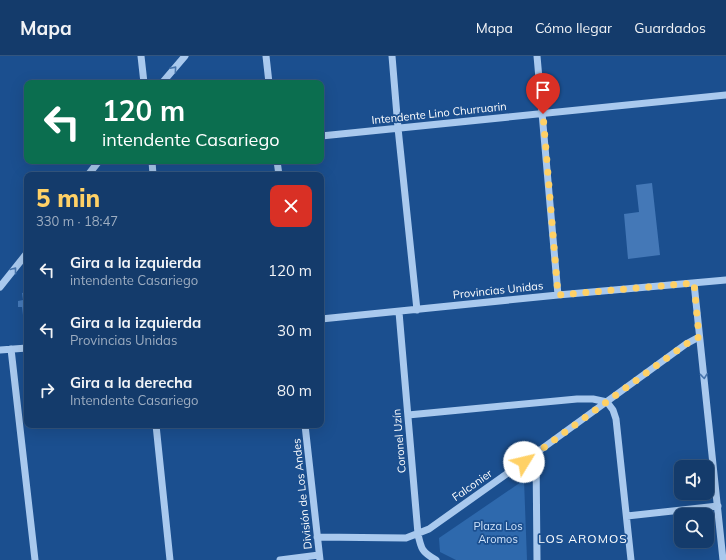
<!DOCTYPE html>
<html lang="es">
<head>
<meta charset="utf-8">
<style>
	:root { --surface:#143b6b; --page:#1d4271; --text:#f1f3f6; --muted:#9dadc1; --line:#33557e; --accent:#ffd166 }
	body { margin:0; font-family:Mulish,sans-serif; background:var(--page); color:var(--text); height:100vh; display:flex; flex-direction:column; font-size:15px; white-space:nowrap }
	* { box-sizing:border-box; margin:0 }
	p { font-size:13px; color:var(--muted) }
	.icon { flex:none; width:22px; height:22px; fill:none; stroke:currentColor; stroke-width:2; stroke-linecap:round; stroke-linejoin:round }
	.map { position:relative; flex:1; overflow:hidden }
	.sheet { position:absolute; left:24px; top:116px; width:300px; height:256px; display:flex; flex-direction:column; background:var(--surface); border-radius:8px; box-shadow:0 4px 16px #0002,0 0 0 1px var(--line) }
	.sheet>* { flex:none }
	.guide { position:absolute; left:24px; top:24px; width:300px; height:84px; border-radius:8px; box-shadow:0 4px 16px #0002,0 0 0 1px var(--line); background:#0b6e4f; color:#fff; overflow:hidden }
	.controls { position:absolute; left:674px; top:404px; display:grid; gap:8px }
	.controls a { display:grid; place-items:center; width:40px; height:40px; border-radius:8px; background:var(--surface); box-shadow:0 4px 16px #0002,0 0 0 1px var(--line); font-size:20px }
	.pin { position:absolute; display:grid; place-items:center; width:34px; height:34px; color:#fff; margin:-41px -17px; border-radius:50% 50% 50% 0; rotate:-45deg; box-shadow:0 0 4px #0007 }
	.pin .icon { rotate:45deg }
	.me { position:absolute; width:44px; margin:-22px; rotate:54deg; stroke-linejoin:round; filter:drop-shadow(0 0 3px #0008) }
	.turn { display:flex; align-items:center; gap:14px; height:84px; padding:0 12px; font-size:18px }
	.turn .icon { width:52px; height:52px; stroke-width:2.5 }
	.turn b { display:block; font-size:28px; line-height:34px }
	.round { display:grid; place-items:center; flex:none; width:42px; height:42px; border-radius:8px; background:var(--page) }
	.overview { display:flex; align-items:center; justify-content:space-between; height:68px; padding:0 12px }
	h1 { font-size:24px; font-weight:800; line-height:30px; color:var(--accent) }
	ul { padding:0; list-style:none }
	li { display:flex; align-items:center; gap:12px; height:60px; padding:0 12px }
	li div { flex:1 }
	li b { display:block; font-size:15px }
	li em { font-style:normal }
	header { display:flex; align-items:center; gap:24px; box-sizing:border-box; height:56px; padding:0 20px; background:var(--surface); border-bottom:1px solid var(--line) }
	header strong { font-size:19px }
	nav { display:flex; gap:22px; margin-inline-start:auto; font-size:14px }
	.map>svg:first-child { display:block }
</style>
</head>
<body>
<header>
<strong>Mapa</strong>
<nav><a>Mapa</a><a>Cómo llegar</a><a>Guardados</a></nav>
</header>
<div class="map">
<svg width="726" height="504" viewBox="0 0 726 504">
	<rect width="100%" height="100%" fill="#1b4f8f"/>
	<path fill="#2e69ad" d="M524,424L527,504H456L440,496L439,482Z"/>
	<path fill="#4478b7" d="M652,127L660,199L628,203L624,158L639,156L636,129Z
		M27,236V258L23,259L22,251H18V245L23,244L22,237Z"/>
	<g fill="none" stroke-linecap="round" stroke-linejoin="round">
		<path stroke="#a9c9ee" stroke-width="7" d="M141,0L144,27
			M266,0L269,27
			M392,0L398,72L417,254
			M537,0L558,239
			M162,27L185,0
			M321,80L726,39
			M152,105L153,119
			M277,105L279,119
			M88,119L99,105
			M694,227L723,504
			M0,231L27,197
			M399,256L418,478C421,493 422,496 436,504
			M321,263L558,239L726,224
			M11,293L35,504
			M0,294L27,292
			M408,359L577,343H593L607,346L613,354L616,363L631,504
			M156,369L170,504
			M305,369L320,504
			M536,397L537,504
			M627,460L718,450
			M317,481L406,482L429,473L536,397L686,288L699,281
			M280,504L319,499"/>
	</g>
	<defs><path id="oneway-chevron" d="M-2-3.5L2.5 0L-2 3.5" fill="none" stroke-width="1.6" stroke-linecap="round" stroke-linejoin="round"/></defs>
	<g stroke="#4674ac">
		<use href="#oneway-chevron" transform="translate(174 13) rotate(-49)"/>
		<use href="#oneway-chevron" transform="translate(14 214) rotate(-52)"/>
		<use href="#oneway-chevron" transform="translate(704 320) rotate(84)"/>
	</g>
	<g fill="none" stroke-linecap="round" stroke-linejoin="round">
		<path stroke="#ffd166" stroke-width="7" stroke-dasharray="0 12.6" d="M524,406L686,288L699,281L694,227L558,239L543,58"/>
	</g>
	<g text-anchor="middle" dominant-baseline="central" stroke-width="3.5" stroke-linejoin="round" paint-order="stroke">
		<g font-size="11" fill="#fff" stroke="#1b4f8f">
			<text transform="translate(439 57) rotate(-6)">Intendente Lino Churruarin</text>
			<text transform="translate(498 234) rotate(-6)">Provincias Unidas</text>
			<text transform="translate(399 385) rotate(-95)">Coronel Uzín</text>
			<text transform="translate(472 429) rotate(-35)">Falconier</text>
			<text transform="translate(302 438) rotate(-96)">División de Los Andes</text>
		</g>
		<g font-size="11" fill="#cfe3fa" stroke="#1b4f8f">
			<text x="498" y="470">Plaza Los<tspan x="498" dy="13">Aromos</tspan></text>
		</g>
		<g font-size="12" letter-spacing="1" fill="#fff" stroke="#1b4f8f">
			<text x="583" y="482">LOS AROMOS</text>
		</g>
	</g>
</svg>
<div class="controls">
<a><svg class="icon" aria-label="sound" viewBox="0 0 24 24"><path d="M4 9h4l5-4v14l-5-4H4zM17 9q2 3 0 6"/></svg></a>
<a><svg class="icon" aria-label="search" viewBox="0 0 24 24"><circle cx="10" cy="10" r="6"/><path d="M15 15l6 6"/></svg></a>
</div>
<div class="pin" style="left:543px;top:58px;background:#d93025"><svg class="icon" aria-label="arrive" viewBox="0 0 24 24"><path d="M6 21V4h12l-3 4 3 4H6"/></svg></div>
<svg class="me" style="left:524px;top:406px" viewBox="-20 -20 40 40"><circle r="19" fill="#fff"/><path d="M0-13L10 11 0 6-10 11z" fill="#ffd166"/></svg>
<div class="guide">
<div class="turn"><svg class="icon" aria-label="left" viewBox="0 0 24 24"><path d="M17 20v-9H6M10 6l-5 5 5 5"/></svg><div><b>120 m</b>intendente Casariego</div></div>
</div>
<section class="sheet">
<div class="overview"><div><h1>5 min</h1><p>330 m · 18:47</p></div><a class="round" style="background:#d93025;color:#fff"><svg class="icon" aria-label="close" viewBox="0 0 24 24"><path d="M6 6l12 12M18 6L6 18"/></svg></a></div>
<ul>
<li><svg class="icon" aria-label="left" viewBox="0 0 24 24"><path d="M17 20v-9H6M10 6l-5 5 5 5"/></svg><div><b>Gira a la izquierda</b><p>intendente Casariego</p></div><em>120 m</em></li>
<li><svg class="icon" aria-label="left" viewBox="0 0 24 24"><path d="M17 20v-9H6M10 6l-5 5 5 5"/></svg><div><b>Gira a la izquierda</b><p>Provincias Unidas</p></div><em>30 m</em></li>
<li><svg class="icon" aria-label="right" viewBox="0 0 24 24"><path d="M7 20v-9h11M14 6l5 5-5 5"/></svg><div><b>Gira a la derecha</b><p>Intendente Casariego</p></div><em>80 m</em></li>
</ul>
</section>
</div>
</body>
</html>
